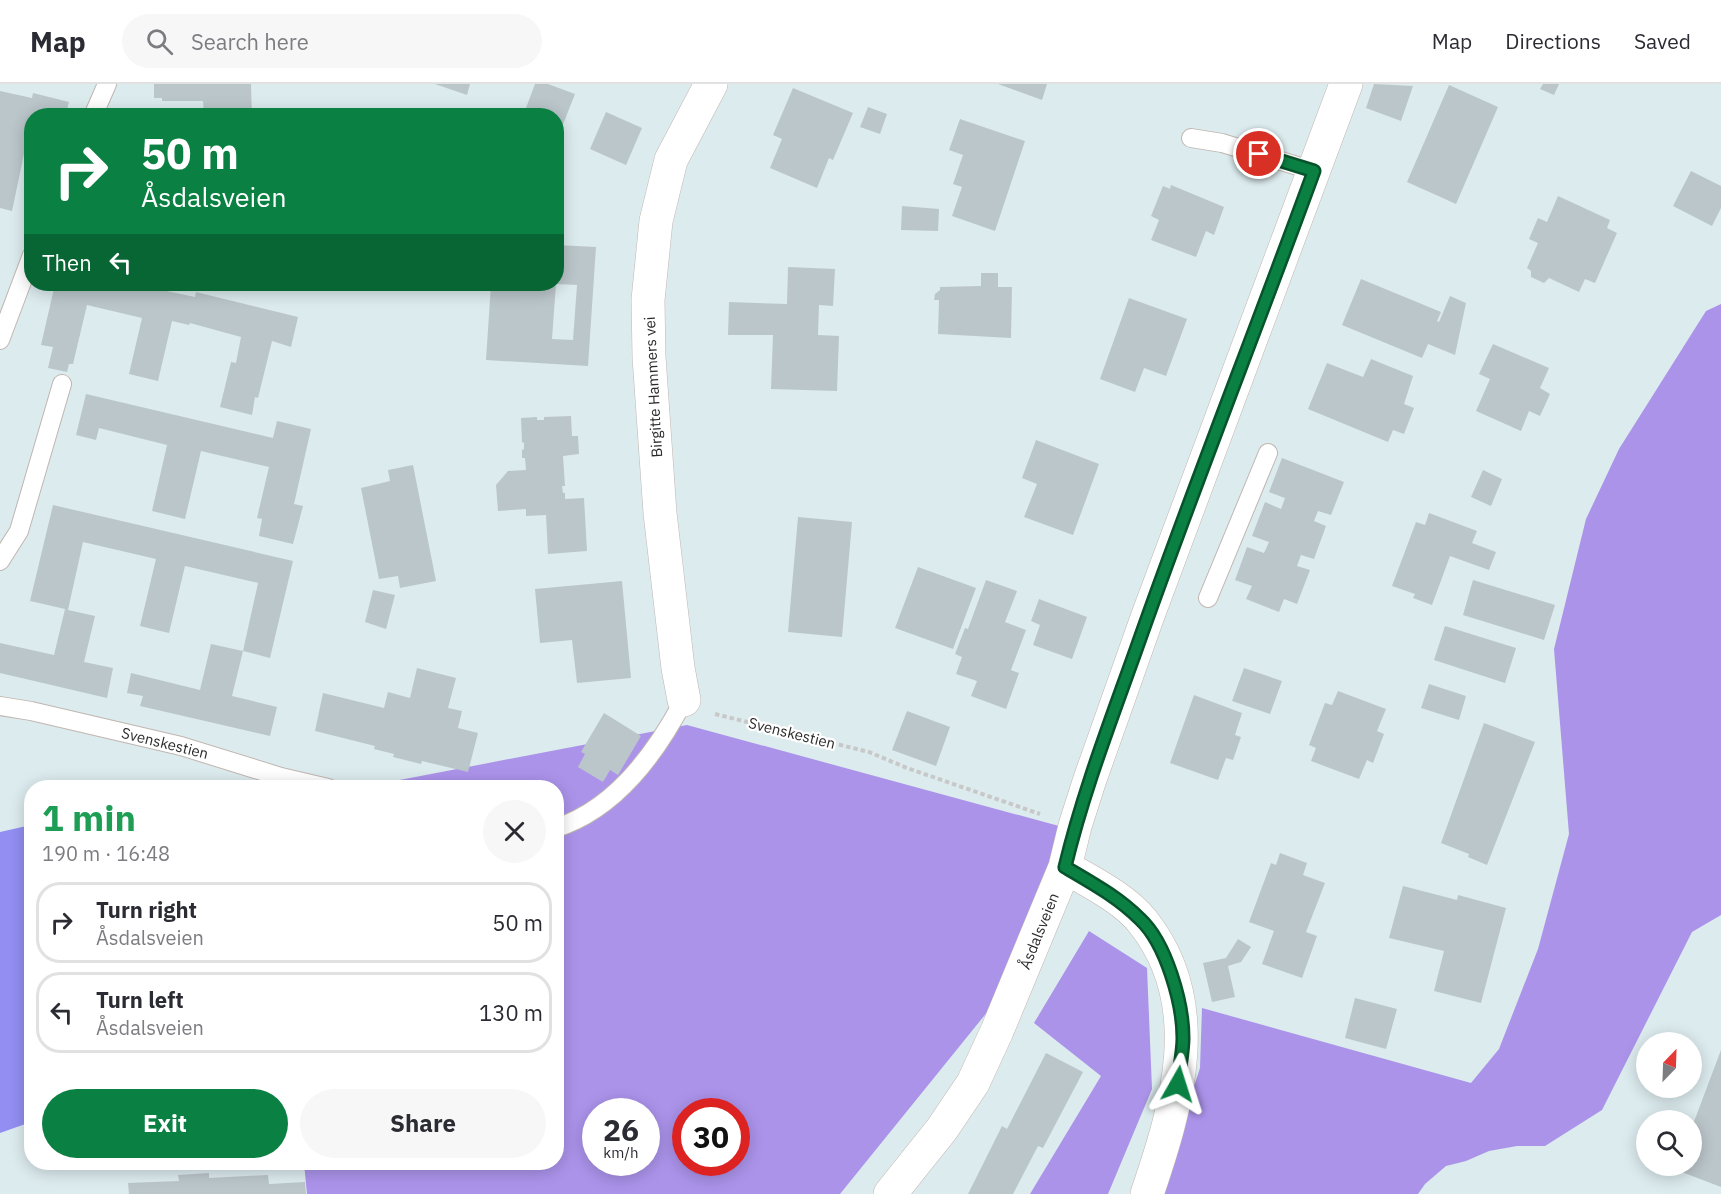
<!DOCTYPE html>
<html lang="en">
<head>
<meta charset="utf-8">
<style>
	:root { --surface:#fff; --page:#f7f7f7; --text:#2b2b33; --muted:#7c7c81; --line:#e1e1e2; --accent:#0b8043 }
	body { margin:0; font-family:"IBM Plex Sans",sans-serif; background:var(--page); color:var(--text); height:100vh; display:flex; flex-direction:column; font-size:22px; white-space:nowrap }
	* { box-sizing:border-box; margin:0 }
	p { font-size:20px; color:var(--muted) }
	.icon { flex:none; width:33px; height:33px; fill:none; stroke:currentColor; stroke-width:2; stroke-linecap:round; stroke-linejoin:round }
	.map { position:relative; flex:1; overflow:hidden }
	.sheet { position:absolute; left:24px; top:696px; width:540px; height:390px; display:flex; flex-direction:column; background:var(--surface); border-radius:24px; box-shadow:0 3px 15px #0003 }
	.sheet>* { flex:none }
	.banner { position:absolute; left:24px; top:24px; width:540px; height:183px; border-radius:24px; box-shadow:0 3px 15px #0003; background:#0b8043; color:#fff; overflow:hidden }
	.needle { width:39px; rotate:23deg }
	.tools { position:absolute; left:1636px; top:948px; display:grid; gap:12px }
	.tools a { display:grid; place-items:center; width:66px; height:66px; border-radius:50%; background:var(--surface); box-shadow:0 3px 15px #0003; font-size:30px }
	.speed { position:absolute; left:582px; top:1014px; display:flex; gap:12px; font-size:30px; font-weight:700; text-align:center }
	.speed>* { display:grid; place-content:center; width:78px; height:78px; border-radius:50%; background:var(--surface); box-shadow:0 3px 15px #0003; line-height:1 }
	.speed small { font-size:15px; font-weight:400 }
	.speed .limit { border:9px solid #d22; background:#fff; color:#111 }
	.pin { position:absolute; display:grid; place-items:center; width:51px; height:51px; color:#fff; margin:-26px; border:3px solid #fff; border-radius:50%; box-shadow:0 2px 6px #0007 }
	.me { position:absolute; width:66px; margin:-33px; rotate:6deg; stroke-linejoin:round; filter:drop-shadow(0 0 4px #0008) }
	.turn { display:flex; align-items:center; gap:21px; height:126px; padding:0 18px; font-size:27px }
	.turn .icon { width:78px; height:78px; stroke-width:2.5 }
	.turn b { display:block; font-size:42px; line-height:51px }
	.then { display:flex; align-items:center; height:57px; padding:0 18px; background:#0003; gap:12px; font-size:22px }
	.round { display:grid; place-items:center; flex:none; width:63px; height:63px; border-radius:32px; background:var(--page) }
	.head { display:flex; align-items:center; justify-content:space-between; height:102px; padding:0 18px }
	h1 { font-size:36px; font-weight:700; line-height:45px; color:#1e9e55 }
	.button { display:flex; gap:12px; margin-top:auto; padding:12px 18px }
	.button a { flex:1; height:69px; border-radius:36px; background:var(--accent); color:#fff; font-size:24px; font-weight:700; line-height:69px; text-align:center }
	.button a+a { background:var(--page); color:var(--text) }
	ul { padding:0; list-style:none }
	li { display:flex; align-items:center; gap:18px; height:81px; margin:0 12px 9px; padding:0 6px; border:3px solid var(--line); border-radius:24px }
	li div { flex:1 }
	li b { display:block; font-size:22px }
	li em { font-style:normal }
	header { display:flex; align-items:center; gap:36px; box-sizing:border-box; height:84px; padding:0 30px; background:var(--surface); border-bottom:2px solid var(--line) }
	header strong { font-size:28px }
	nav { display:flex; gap:33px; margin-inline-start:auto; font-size:21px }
	.search { width:420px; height:54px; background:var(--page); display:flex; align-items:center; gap:15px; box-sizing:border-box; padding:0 21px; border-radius:33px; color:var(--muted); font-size:22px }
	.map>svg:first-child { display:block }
</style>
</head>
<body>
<header>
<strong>Map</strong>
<div class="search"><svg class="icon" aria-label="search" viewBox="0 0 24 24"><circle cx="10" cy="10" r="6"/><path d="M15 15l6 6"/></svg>Search here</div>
<nav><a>Map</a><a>Directions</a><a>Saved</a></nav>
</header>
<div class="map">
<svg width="1721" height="1110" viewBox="0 0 1721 1110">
	<rect width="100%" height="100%" fill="#dcebee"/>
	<path fill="#ab93ea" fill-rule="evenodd" d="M1721,220V831L1692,848L1602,1026L1545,1062H1517L1489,1067L1466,1077L1446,1082L1425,1100L1418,1110H1159L1200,984L1202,924L1471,999L1499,965L1538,865L1569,750L1554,565L1586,435L1619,365L1706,227Z
		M687,641L1070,745L1001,911L840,1110H307L304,1079L556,1078V704L363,703ZM596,1028H646V1078H596ZM686,1028H736V1078H686Z
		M1089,847L1147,884L1152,1005L1108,1110H1030L1101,992L1034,939Z"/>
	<path fill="#928ef2" d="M31,741V1038L0,1049V748Z"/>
	<path fill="#bbc6ca" d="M154,0H251L252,32H204L203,17H162V14H154Z
		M435,0H470L467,11Z
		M535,0H548L575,10L560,48L556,47V32H523Z
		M998,0H1047L1042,16Z
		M1374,0L1413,2L1401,37L1366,24Z
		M1543,0H1559L1554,11L1540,5Z
		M1449,1L1498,23L1456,120L1407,98Z
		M793,4L853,29L833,76L829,74L817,104L770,84L782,55L773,51Z
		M0,7L32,14L33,9L69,18L65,32H32L12,127L0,124Z
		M868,23L887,30L880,50L860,43Z
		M606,28L642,44L626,81L590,65Z
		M960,35L1025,57L995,147L952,132L962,103L953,100L963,71L949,66Z
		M1691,87L1721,102V124L1712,142L1673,122Z
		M1171,101L1224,123L1214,151L1206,147L1196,173L1151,156L1159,136L1151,132L1163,102L1170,105Z
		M1558,112L1610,136L1607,144L1617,149L1595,199L1585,195L1579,208L1549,194L1544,199L1531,193V187L1527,184L1538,159L1529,155L1538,134L1547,138Z
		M902,122L939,125L938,147L901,146Z
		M556,161L596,163L588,282L486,276L491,200H556L552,255L573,256L577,201L556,200Z
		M788,183L835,185L833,222L819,221L818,251L839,252L837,307L771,305L773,251H728L729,218L787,220Z
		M981,189H998V203H1012L1011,254L938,250L939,216H934L935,210L940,206V203L981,202Z
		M1361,195L1441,228L1437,237L1439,238L1450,212L1466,219L1455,271L1428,260L1422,274L1342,241Z
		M55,200L82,203L83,200H134L195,213L196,208L298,233L291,263L272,257L258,314L255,313L252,331L220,323L231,278L236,279L241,253L190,239L189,241L172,237L158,297L129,290L142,234L87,221L73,280H69L67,288L48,284L53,263L41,261Z
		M1129,214L1187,235L1166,292L1144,284L1135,308L1100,295Z
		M1493,260L1549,284L1540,304L1550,310L1540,332L1529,327L1521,347L1476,327L1490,295L1479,290Z
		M1371,275L1413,292L1404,320L1414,324L1404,350L1393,346L1388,358L1308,325L1327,279L1363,293Z
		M86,310L273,354L277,337L311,345L294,420L303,422L293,460L259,452L262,435L257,434L269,383L201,367L185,435L152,427L167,361L99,344L96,356L76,351Z
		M571,332L572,352H578L579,370L563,372L565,402H562L563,409H565V415L584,414L587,467L548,470L546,431L526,432V425L498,427L496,401L508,387L526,386L525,374H522V366L524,365V359L522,358L521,334L537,333V336H544V333Z
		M1036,356L1099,380L1073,451L1024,433L1037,400L1022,394Z
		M1282,374L1344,398L1331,431L1318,427L1314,437L1326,442L1314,475L1301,471L1297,482L1310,486L1297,520L1284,515L1279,528L1246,515L1252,502L1235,496L1247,463L1264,469L1269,458L1252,452L1265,418L1281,425L1285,414L1269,408Z
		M413,381L436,497L400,504L398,492L379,495L361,404L390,397L388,386Z
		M1483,386L1502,395L1491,422L1471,413Z
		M53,421L293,477L270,574L243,567L232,612L277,623L270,652L140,622L143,612L127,609L131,589L200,606L211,560L243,567L258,499L185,482L169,549L140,542L156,475L83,458L68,526L95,532L84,578L113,584L107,614L0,589V559L54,571L65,525L30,517Z
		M1429,429L1477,447L1472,459L1496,468L1489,486L1450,472L1432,521L1413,514L1415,510L1392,502L1416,438L1425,441Z
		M798,433L852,438L842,553L788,548Z
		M918,483L976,504L953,565L895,544Z
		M986,496L1017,507L1005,538L1026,546L1011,586L1019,589L1006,625L971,612L977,597L956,590L962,573L955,570L965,544L968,545Z
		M1473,496L1555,521L1544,556L1463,531Z
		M622,497L631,594L577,599L572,556L540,559L535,505Z
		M373,506L395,511L386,545L365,538Z
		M1039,515L1087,533L1072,575L1033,561L1040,541L1031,537Z
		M1445,542L1516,564L1505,599L1434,576Z
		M417,584L456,594L448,624L462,627L458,644L478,649L468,688L422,677L421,680L393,673L394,670L374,665L375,662L315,647L323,609L384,624L388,608L410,614Z
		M1244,584L1282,597L1270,630L1232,617Z
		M1429,600L1466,612L1459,636L1421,624Z
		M1338,607L1386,625L1377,647L1384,650L1373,679L1367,676L1359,695L1311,677L1316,664L1309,661L1325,619L1332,621Z
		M1194,611L1242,629L1235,651L1241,653L1233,676L1226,674L1218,696L1170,679Z
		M907,627L950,643L936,682L892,666Z
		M604,629L641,652L618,691L610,686L603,698L578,683L585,670L581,668Z
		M1484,639L1535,658L1487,781L1468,773L1469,770L1441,759Z
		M1280,769L1307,779L1303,791L1325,799L1306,848L1317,852L1302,894L1262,880L1274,847L1249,838L1271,779L1276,781Z
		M1403,802L1457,816L1458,811L1506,824L1481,919L1434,907L1444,867L1389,854Z
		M1238,855L1251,863L1241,878L1228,882L1235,913L1212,918L1203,879L1226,874Z
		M1355,914L1397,925L1386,965L1345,954Z
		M1721,966V1103L1679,1087L1681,1082H1692V1043Z
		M1046,969L1083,988L1043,1064L1038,1062L1013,1110H968L1002,1042L1007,1045Z
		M209,1089V1094L268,1091L269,1100L305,1098L306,1110H129L128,1099L179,1097L178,1091Z"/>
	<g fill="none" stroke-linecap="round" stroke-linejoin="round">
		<defs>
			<path id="service" d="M93,32L107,0
				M1191,54L1222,59L1314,87
				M0,256L32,171
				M0,477L19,447L62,300
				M1208,514L1268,369
				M0,622L31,627L181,662L281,693L328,704
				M556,744C616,725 656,669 684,616"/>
			<path id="minor" d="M684,616L678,584L660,429L649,273L648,216L656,137L671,76L711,0
				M1065,783C1091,798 1125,815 1143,838C1208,920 1177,1022 1147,1110
				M890,1110L942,1045L973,999L997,947L1065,783L1075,742L1089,698L1147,534L1346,0"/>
		</defs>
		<use href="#service" stroke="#c0b6b0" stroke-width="20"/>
		<use href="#minor" stroke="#c0b6b0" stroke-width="34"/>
		<path stroke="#c8c8c8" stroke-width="4" stroke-dasharray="4.5 3" stroke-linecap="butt" d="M715,630L869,668L907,684L1040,730"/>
		<use href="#service" stroke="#fff" stroke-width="18"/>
		<use href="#minor" stroke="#fff" stroke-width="33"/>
	</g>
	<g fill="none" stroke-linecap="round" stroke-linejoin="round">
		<defs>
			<path id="route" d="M1178,1000C1179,985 1183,969 1183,954C1183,919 1166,859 1140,835C1118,813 1092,799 1065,783C1083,708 1111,636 1137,563C1193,404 1256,246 1314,87L1259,70"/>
		</defs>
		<use href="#route" stroke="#07532c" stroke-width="15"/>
		<use href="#route" stroke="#0b8043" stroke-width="10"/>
	</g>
	<g text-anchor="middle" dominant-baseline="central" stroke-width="4.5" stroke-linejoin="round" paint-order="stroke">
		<g font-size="15" fill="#2b2b2b" stroke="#fff">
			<text transform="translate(653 303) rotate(-93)">Birgitte Hammers vei</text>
			<text transform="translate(792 649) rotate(14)">Svenskestien</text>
			<text transform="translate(165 659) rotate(14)">Svenskestien</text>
			<text transform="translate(1039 847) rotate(-68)">Åsdalsveien</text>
		</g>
	</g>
</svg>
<div class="tools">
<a><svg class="needle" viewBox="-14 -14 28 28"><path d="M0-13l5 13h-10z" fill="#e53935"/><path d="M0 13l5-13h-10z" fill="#7c7c81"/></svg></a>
<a><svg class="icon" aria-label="search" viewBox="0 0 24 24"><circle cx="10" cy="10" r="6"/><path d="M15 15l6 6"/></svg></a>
</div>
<div class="speed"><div>26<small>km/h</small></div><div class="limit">30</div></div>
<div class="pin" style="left:1259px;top:70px;background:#d93025"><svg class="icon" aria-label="arrive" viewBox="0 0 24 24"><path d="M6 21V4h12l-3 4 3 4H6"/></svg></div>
<svg class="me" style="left:1178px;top:1000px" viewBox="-20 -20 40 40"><path d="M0-17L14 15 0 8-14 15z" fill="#0b8043" stroke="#fff" stroke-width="4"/></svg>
<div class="banner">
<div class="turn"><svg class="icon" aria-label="right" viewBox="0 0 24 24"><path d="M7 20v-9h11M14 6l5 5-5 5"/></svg><div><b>50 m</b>Åsdalsveien</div></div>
<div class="then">Then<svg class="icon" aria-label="left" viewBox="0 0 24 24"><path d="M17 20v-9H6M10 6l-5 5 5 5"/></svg></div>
</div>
<section class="sheet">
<div class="head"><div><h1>1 min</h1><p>190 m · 16:48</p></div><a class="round"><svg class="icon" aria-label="close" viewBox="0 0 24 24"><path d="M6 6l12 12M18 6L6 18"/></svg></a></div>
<ul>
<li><svg class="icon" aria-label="right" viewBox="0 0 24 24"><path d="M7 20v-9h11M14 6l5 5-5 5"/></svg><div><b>Turn right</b><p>Åsdalsveien</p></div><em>50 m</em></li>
<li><svg class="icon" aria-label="left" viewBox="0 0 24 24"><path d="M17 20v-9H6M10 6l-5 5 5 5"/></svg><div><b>Turn left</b><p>Åsdalsveien</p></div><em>130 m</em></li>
</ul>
<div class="button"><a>Exit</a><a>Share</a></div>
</section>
</div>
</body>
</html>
